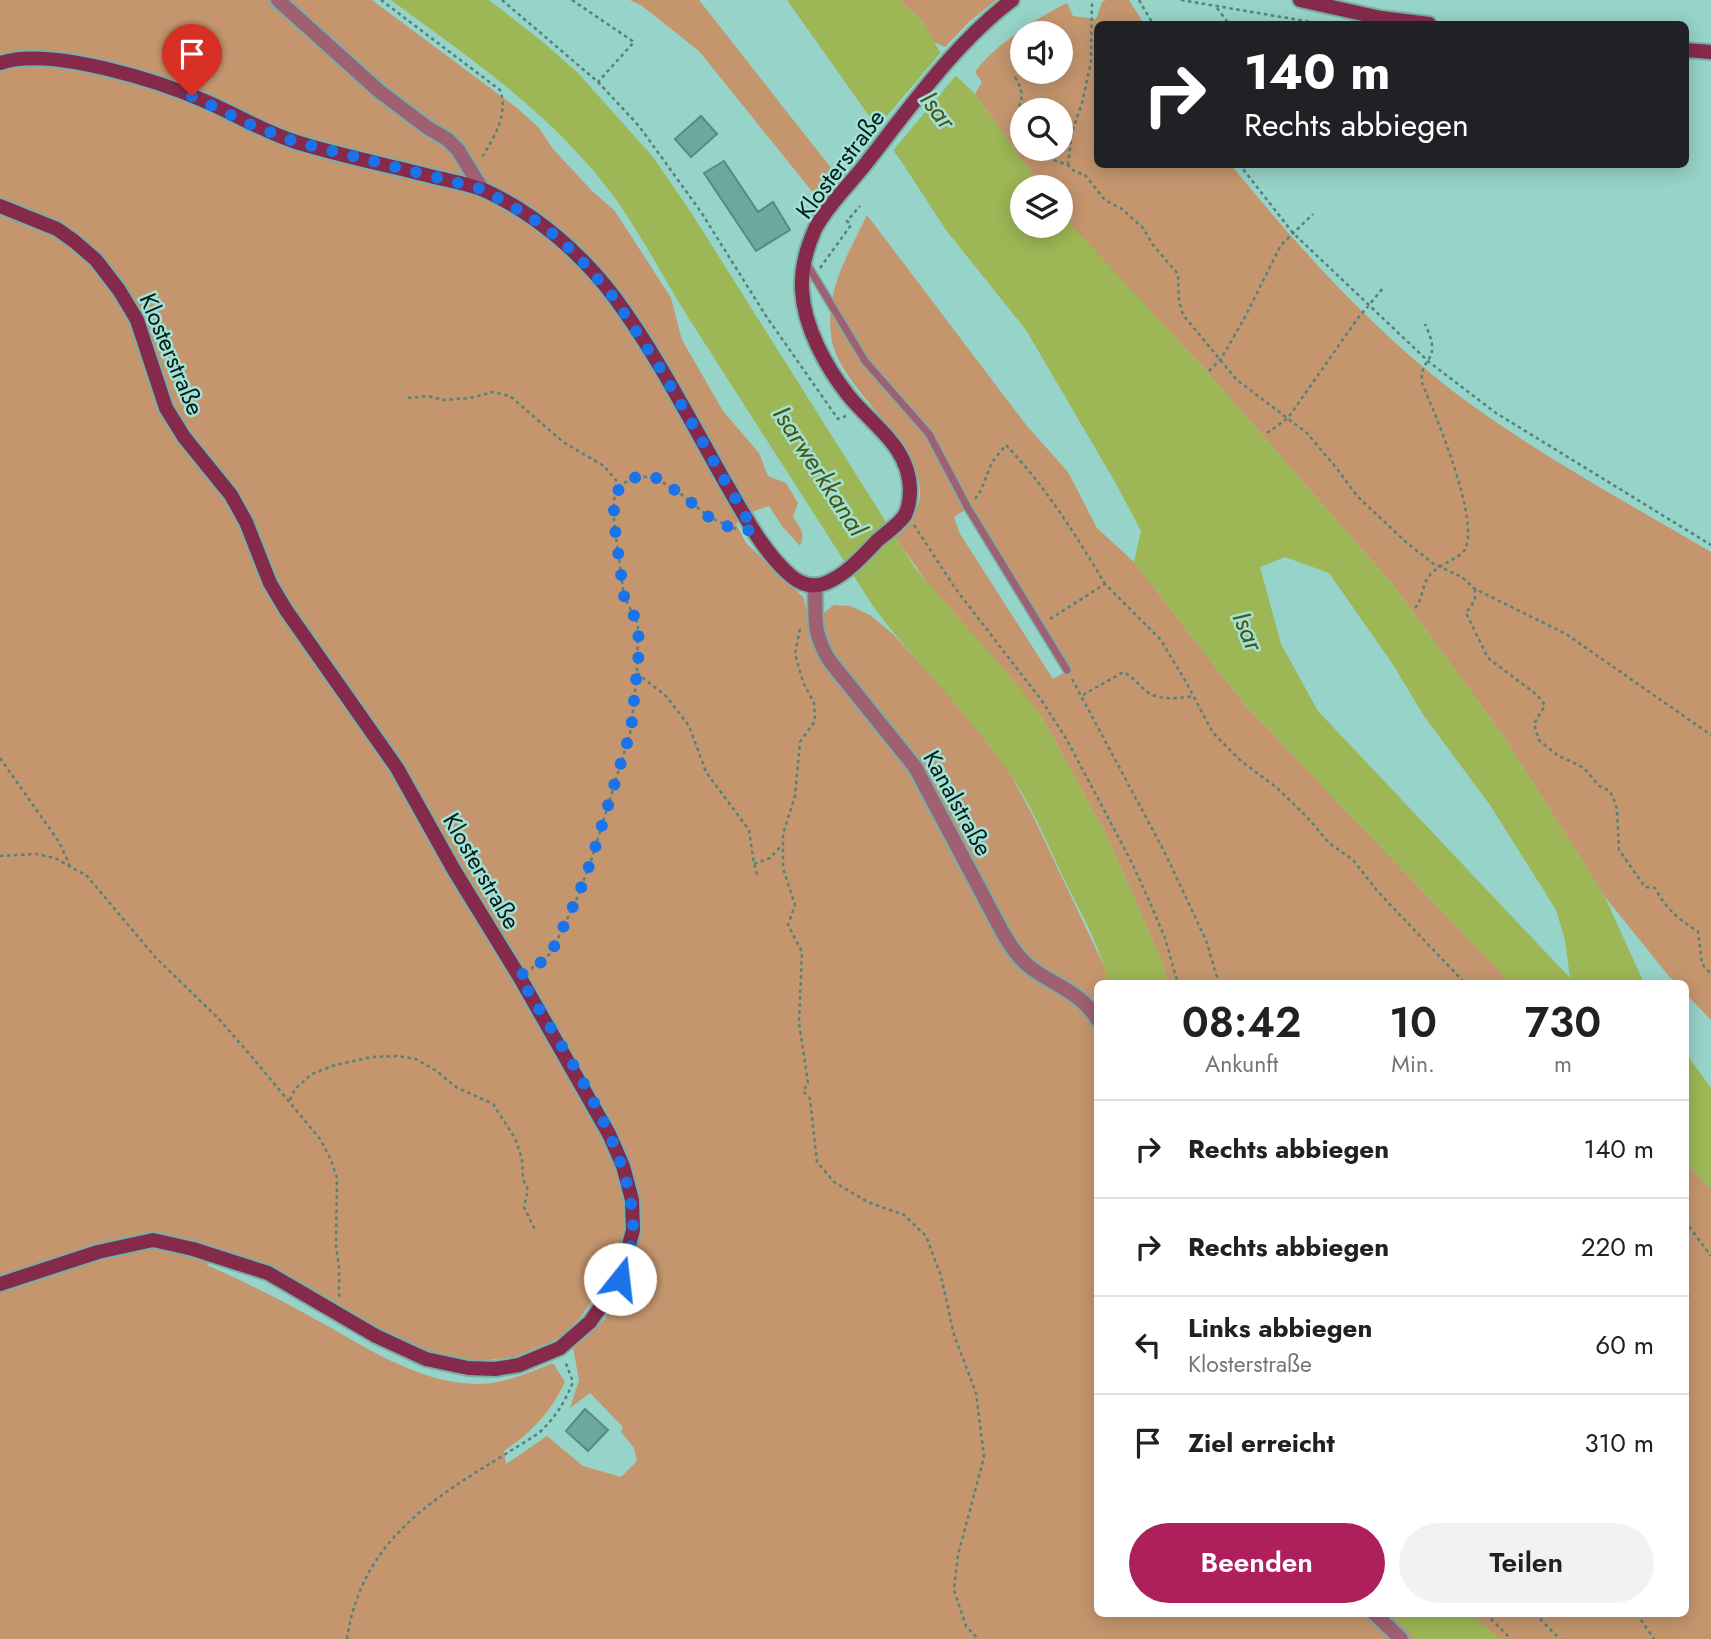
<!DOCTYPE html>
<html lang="de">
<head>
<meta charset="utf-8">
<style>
	:root { --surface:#fff; --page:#f2f2f2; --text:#202124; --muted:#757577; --line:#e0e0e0; --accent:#ad205b }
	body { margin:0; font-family:Jost,sans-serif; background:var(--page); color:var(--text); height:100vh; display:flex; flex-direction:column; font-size:26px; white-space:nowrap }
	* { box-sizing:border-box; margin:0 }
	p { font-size:23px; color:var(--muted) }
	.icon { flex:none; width:38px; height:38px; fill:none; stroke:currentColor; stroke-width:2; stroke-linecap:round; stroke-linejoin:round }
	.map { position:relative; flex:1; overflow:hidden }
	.details { position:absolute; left:1094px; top:980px; width:595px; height:637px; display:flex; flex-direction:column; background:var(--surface); border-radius:10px; box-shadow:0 4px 18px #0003 }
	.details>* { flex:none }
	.guide { position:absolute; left:1094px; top:21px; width:595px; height:147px; border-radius:10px; box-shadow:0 4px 18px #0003; background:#202124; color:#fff; overflow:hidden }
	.fabs { position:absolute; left:1010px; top:21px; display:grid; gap:14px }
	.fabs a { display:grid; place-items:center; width:63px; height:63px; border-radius:50%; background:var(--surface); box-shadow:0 4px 18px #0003; font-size:35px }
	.pin { position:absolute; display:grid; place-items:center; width:60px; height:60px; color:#fff; margin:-72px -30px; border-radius:50% 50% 50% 0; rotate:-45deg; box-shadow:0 0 7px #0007 }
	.pin .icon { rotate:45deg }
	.me { position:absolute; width:77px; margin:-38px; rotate:16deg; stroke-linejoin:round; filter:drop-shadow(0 0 5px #0008) }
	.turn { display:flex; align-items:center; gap:24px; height:147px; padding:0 35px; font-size:32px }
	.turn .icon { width:91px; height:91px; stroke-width:2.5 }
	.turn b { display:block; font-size:49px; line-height:60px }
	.eta { display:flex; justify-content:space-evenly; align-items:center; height:119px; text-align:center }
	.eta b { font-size:42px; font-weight:600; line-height:49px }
	.action { display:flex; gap:14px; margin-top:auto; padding:14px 35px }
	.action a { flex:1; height:80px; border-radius:42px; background:var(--accent); color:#fff; font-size:28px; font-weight:600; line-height:80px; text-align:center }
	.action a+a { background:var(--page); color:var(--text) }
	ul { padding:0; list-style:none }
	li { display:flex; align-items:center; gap:21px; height:98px; padding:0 35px; border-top:2px solid var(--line) }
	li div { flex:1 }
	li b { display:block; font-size:26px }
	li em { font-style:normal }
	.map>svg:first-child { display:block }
</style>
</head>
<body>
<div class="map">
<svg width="1711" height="1639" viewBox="0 0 1711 1639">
	<rect width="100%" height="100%" fill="#96d3c8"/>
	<path fill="#c5966e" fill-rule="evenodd" d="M0,0H372L517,108L539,128L553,149L592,191L614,210L635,242L671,298L682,340L723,411L759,453L768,476L786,483L798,503L793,517C800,527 806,534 800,546L782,526L769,506L754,511L736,524L746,543L804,598L808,621L821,624L822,614L834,605L850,606L870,615L893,634L961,709L1007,768L1032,814L1104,966L1108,983L1097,984V1614H1391L1417,1639H0ZM211,1249L380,1330L429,1352L469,1362L514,1357L558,1339L580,1318L611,1274L630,1277L604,1320L573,1348L579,1380L570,1408L590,1393L623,1427L621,1432L634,1448L637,1461L621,1477L583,1466L547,1436L506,1464L504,1451C532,1432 550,1413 565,1382L553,1363C528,1373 504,1384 476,1384C414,1383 357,1341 304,1313C272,1295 240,1280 207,1265Z
		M630,0H699L835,173L815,195L699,51L642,6Z
		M899,0H996L969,22L945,47L932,41L922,21Z
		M1106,0H1129L1144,24H1097V164L1231,165C1308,259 1391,351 1493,420C1563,468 1638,509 1711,552V1020L1685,993V984L1676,983L1668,975L1605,897L1502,734L1393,585L1201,365L1065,220L1061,214L1060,187H1041L975,94L982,82L975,72C994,45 1037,18 1067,3L1073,16L1096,19L1102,2ZM1022,33H1060V72H1022ZM1022,110H1060V149H1022Z
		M867,215L1027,426L1068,472L1097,528L1134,562L1245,705L1511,983H1167L1163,964L1107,836L1043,719L992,656L935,593L894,536C901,529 910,522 915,512C944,458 841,393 832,341C823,293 847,257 867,215ZM968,508L1067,671L1053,679L960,534L954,517Z
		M1685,1162L1711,1189V1639H1498L1472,1614H1685Z"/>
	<path fill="#9db756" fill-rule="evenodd" d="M391,0H489L543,42L578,73L653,157L692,214L915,568L1021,689L1043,719L1107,836L1163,964L1167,983H1108C1101,948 1083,917 1067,885C1048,846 1031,802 1005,767C965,709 914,662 873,606C813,512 753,419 693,325C661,275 635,220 596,174C539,105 463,53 391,0Z
		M787,0H899L922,21L951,71L975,94L1041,187H1022V226H1060L1061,214L1201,365L1393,585L1502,734L1605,897L1644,983H1511L1245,705L1134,562L1141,531L1115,482L1026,330L946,230L903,164ZM1285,557L1329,573L1392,663L1424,716L1490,805L1556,910L1565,940L1570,978L1318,711L1281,644L1260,567Z
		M1685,1052L1711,1088V1189L1685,1162Z
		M1391,1614H1472L1498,1639H1417Z"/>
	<path fill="#96d3c8" d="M942,51L958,73L891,153L875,130Z"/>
	<path fill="#6ca89d" stroke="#528d83" stroke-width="2" d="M701,116L717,134L691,157L675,139Z
		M724,161L758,212L773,202L790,230L756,251L704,173Z
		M585,1409L608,1430L588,1451L566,1431Z"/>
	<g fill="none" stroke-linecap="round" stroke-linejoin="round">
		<defs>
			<path id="lane" d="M805,261L865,361L929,434L968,508L1067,670"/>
			<path id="street" d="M278,0L379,91L428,128L447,139L458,150L482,189
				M815,586C816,619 812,631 829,660L915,767L1003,933C1011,946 1019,959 1031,968C1054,985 1082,993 1097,1019
				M1375,1614L1401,1639"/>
			<path id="secondary" d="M1300,0L1381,18L1429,24
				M1685,50L1711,52
				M0,63C50,46 159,81 207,102C237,115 264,132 296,142C341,156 388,165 434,177C451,181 470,184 486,191C536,214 582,254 615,298C657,355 690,420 725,482C744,514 762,551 791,576C804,587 818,588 832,580C850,571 865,553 879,539C888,532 899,524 905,515C909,507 910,497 910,489C909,446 872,425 848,395C826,367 804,327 802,290C801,270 807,247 815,229C827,206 848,186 864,166C908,110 955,43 1012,0
				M0,206L57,229L74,241L96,260L119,290L137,320L166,408L184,437L231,495L246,522L270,583L286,610L397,768L454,870L519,976L609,1134L623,1166L632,1200L633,1230L620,1279L590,1322L560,1348L519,1365L495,1369L468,1368L426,1359L376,1336L268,1273L193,1249L153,1240L98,1252L0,1284"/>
		</defs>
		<use href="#lane" stroke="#79aea5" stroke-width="10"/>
		<use href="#street" stroke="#79aea5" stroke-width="18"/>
		<use href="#secondary" stroke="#79aea5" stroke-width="18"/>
		<path stroke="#55827a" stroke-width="2.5" stroke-dasharray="3.5 3.5" stroke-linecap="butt" d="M381,0L500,90C509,113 494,138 482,157
			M502,0L598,82L639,126L701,212L766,316L838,419L846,416
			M572,0L634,42L598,82
			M1139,0L1153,24
			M1181,0L1323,24
			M1217,8L1229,24
			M1015,77C1027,98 1020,99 1015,119L1022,131
			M1038,149L1041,156L1068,165L1074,171L1085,175L1105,200L1122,209L1143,228L1153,245L1178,274L1179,301L1183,315L1237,380L1307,433L1338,470L1357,496L1407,543L1434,564L1462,577L1475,589L1566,634L1711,735
			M1239,164L1293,233L1429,362L1496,413L1711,545
			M1068,165L1072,132L1082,103L1091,62L1092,0
			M820,268L851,225L847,221L860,206
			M1209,371L1221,359L1245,317L1281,245L1313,214
			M408,398L427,396L445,400L470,398L493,392L510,396L563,442L604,466L620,485
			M1267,433L1288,418L1358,318L1384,287
			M975,499L981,490L992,462L1006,445C1045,486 1076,535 1105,584
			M914,525L955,588L1042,701L1067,740L1132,863L1151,905L1165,938L1178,984
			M1475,589V600L1466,613L1488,658L1537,695L1545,705L1534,724L1539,740L1557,755L1584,768L1599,786L1608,790L1613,796L1617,810L1619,850L1645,887L1655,888C1666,908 1678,920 1698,931L1702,964L1711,974
			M1415,608C1424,598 1421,585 1430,575C1438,565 1459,558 1464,551C1482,523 1435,414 1422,383C1419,355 1444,364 1425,324
			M1050,619L1105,584L1161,640L1186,682L1213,733L1241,761L1276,787L1307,817L1329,843L1353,860L1379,893L1466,984
			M800,629L795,654L803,682L814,703L815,721L800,742L795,796L783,834V868L795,905L788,925L802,952L799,1023L808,1083L803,1091L810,1099L817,1162L834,1182L868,1202L904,1215L926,1236L941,1276L954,1335L976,1393L984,1457L958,1555L954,1590L966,1626L978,1639
			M637,673L666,696L689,726L706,772L749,830L754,864L758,877
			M1072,679L1164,851L1206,940L1219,984
			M1083,695L1123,672C1136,678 1139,687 1149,693C1162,701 1179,698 1194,696
			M0,758L59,842L70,866
			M0,856L36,854L55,858L87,876L156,958L218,1018L252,1057L320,1139L331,1160L337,1178L336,1246L339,1267V1297
			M754,864L770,858L782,845
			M531,969L551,953L578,896L592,858L631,730L637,673L638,624L624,596L614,522V499L620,485L638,476L656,478L681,494L709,517L736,529
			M290,1100L295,1089L312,1074L335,1065L372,1057L398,1056L416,1059L435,1070L456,1087L493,1104L515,1138L522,1159L523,1179L528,1190L524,1207L536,1232
			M1685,1221L1711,1256
			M1486,1614L1511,1639
			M1535,1614L1560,1639
			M1637,1614L1654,1639
			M347,1639C363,1527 454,1488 539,1433C555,1418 565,1402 573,1382L565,1361"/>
		<use href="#lane" stroke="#9f6072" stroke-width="7"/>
		<use href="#street" stroke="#9f6072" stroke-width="14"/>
		<use href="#secondary" stroke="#852a4b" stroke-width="14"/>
	</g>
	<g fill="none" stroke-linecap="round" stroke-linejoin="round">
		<path stroke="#1a73e8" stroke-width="12" stroke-dasharray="0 21.6" d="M192,96L251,125L293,141L482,189L529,216L560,239L587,266L615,299L660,368L754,531L731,528L709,517L681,494L656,478L638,476L621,485L614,499V522L624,596L638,624L639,651L631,730L592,858L578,896L551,953L538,965L519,976C559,1044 633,1147 633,1227C633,1244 626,1262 620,1279"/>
	</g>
	<g text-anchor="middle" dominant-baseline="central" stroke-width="5" stroke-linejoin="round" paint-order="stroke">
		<g font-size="24" fill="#031c18" stroke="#a3e0d5">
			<text transform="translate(840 164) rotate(-53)">Klosterstraße</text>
			<text transform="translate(172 354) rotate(67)">Klosterstraße</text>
			<text transform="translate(958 803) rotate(61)">Kanalstraße</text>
			<text transform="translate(482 871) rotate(60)">Klosterstraße</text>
		</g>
		<g font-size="26" font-style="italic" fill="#465610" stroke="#a3e0d5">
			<text transform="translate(938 110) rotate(53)">Isar</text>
			<text transform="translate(820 471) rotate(57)">Isarwerkkanal</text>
			<text transform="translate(1248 631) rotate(67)">Isar</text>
		</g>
	</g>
</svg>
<div class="fabs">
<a><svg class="icon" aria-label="sound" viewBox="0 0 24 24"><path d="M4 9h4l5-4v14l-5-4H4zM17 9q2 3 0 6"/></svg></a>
<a><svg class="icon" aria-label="search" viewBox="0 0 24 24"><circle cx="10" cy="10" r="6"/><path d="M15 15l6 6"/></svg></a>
<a><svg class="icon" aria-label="layers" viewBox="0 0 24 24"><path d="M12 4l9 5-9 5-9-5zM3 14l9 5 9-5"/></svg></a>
</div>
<div class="pin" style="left:192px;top:96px;background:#d93025"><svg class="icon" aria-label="arrive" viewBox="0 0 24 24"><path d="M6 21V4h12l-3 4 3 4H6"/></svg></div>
<svg class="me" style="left:620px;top:1279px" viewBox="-20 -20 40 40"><circle r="19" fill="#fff"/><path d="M0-13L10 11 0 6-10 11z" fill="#1a73e8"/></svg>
<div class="guide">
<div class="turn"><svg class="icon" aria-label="right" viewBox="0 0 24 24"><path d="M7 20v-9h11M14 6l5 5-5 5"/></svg><div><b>140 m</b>Rechts abbiegen</div></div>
</div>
<section class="details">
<div class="eta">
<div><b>08:42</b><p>Ankunft</p></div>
<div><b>10</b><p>Min.</p></div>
<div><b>730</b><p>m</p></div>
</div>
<ul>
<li><svg class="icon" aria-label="right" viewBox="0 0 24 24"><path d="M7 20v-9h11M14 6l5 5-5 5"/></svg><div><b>Rechts abbiegen</b></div><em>140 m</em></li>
<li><svg class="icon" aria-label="right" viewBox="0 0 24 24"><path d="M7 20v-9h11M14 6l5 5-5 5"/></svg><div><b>Rechts abbiegen</b></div><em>220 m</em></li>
<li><svg class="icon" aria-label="left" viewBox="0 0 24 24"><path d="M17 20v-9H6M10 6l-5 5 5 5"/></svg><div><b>Links abbiegen</b><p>Klosterstraße</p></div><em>60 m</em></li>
<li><svg class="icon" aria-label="arrive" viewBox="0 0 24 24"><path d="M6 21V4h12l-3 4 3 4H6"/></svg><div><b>Ziel erreicht</b></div><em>310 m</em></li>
</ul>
<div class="action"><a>Beenden</a><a>Teilen</a></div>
</section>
</div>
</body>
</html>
